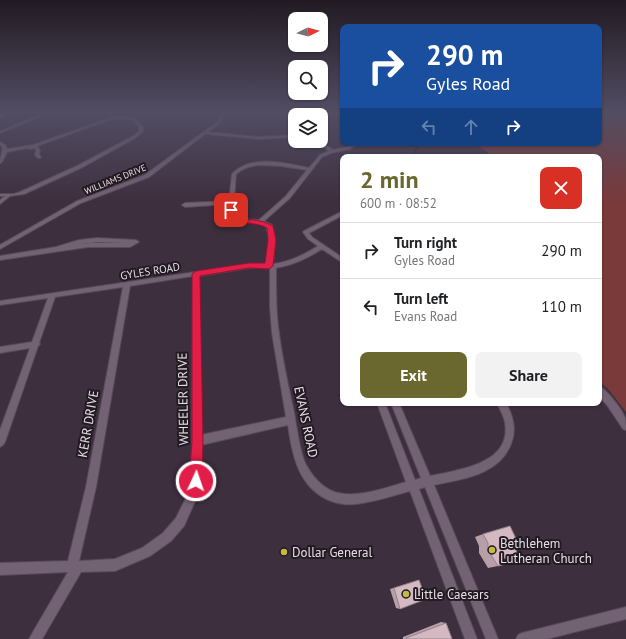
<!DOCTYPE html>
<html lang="en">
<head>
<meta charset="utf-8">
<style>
	:root { --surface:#fff; --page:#f2f2f2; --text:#202124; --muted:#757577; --line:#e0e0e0; --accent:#6a672f }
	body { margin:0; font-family:"PT Sans",sans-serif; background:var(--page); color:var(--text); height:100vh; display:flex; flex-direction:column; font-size:15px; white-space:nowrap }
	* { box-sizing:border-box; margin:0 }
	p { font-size:13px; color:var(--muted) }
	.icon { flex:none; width:22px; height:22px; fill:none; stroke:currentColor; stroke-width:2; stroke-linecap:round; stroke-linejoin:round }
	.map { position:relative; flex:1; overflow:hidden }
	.drawer { position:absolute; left:340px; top:154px; width:262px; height:252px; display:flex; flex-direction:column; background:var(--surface); border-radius:8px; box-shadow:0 1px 3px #0004 }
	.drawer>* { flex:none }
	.top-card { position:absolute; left:340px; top:24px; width:262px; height:122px; border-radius:8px; box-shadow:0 1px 3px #0004; background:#1a4fa0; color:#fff; overflow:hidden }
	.needle { width:26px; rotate:84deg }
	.buttons { position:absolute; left:288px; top:12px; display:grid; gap:8px }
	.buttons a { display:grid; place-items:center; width:40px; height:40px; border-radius:8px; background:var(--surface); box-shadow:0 1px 3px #0004; font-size:20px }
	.pin { position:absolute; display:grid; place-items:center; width:34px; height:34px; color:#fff; margin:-17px; border-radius:8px; box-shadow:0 2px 6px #0006 }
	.me { position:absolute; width:44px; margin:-22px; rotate:3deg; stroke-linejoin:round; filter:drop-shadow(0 0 3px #0008) }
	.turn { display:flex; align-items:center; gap:14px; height:84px; padding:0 20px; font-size:18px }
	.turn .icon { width:52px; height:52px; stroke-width:2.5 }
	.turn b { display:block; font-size:28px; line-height:34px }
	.lanes { display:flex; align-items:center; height:38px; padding:0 20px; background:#0003; justify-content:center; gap:20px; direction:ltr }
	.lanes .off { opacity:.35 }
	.round { display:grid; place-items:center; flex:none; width:42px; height:42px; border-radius:8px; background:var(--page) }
	.headline { display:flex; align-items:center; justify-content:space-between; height:68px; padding:0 20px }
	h1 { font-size:24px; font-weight:700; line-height:30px; color:var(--accent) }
	.cta { display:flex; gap:8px; margin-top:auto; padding:8px 20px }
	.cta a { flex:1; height:46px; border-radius:8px; background:var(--accent); color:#fff; font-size:16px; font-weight:700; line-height:46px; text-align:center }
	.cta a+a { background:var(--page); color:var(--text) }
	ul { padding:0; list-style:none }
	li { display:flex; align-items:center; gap:12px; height:56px; padding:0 20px; border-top:1px solid var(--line) }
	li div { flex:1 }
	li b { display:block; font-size:15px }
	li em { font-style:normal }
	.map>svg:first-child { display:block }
</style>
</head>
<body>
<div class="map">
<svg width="626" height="639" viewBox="0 0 626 639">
	<rect width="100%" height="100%" fill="#3e2f3f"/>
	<path fill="#7a3a3a" d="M599,112H626V412L608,389L599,381V157H494L474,143H599Z"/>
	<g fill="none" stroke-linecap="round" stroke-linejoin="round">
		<path stroke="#0e1960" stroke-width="1" d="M417,157L414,152L421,143"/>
		<defs>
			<path id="minor" d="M47,112H52L0,133V131Z
				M220,112H224C224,123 216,126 208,132L258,137L295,135V137L258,139L205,134L149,177L81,203L0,249V245L77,201L145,175L217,122L220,118Z
				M329,112H334L343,114V116Z
				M112,117H134L143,127V131L137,137L83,167L24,194L10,196L0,204V200L5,196H0V194H14L20,192L79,165L135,135L139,131V127L132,119H112L37,146L40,150L39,155L41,157L40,158H38L35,155L36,150L34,148L30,149L28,148L7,152L2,162L0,163C0,157 3,152 2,146L0,145V142L5,145L7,149L33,145Z
				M316,141H320L333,150L347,147L354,143H358L350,149L331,153L322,157L290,198L264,221L272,225L275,240L273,264C292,261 301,256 318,246L308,239L303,232L304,231L343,211V215L309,233L312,237L343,258V263L322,249C306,259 295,264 276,268C276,284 276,300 277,316C280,349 287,380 294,412C297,429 299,447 305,463C311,474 320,486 332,491C353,500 385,488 406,482L377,403H385L415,480L421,478L391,403H399L430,476C458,470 512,464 505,423C504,416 500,410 497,403H506C513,416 517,429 511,444C499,475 462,479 434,485L498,639H486L425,487L419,489L477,639H465L410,491C392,496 374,502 356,504C347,505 339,504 331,501C299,489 292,455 288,425L201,445V481L196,499L184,526L171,541L150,556L115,571L81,572L42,639H29L68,572L0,575V563L68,561L86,487L123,287L55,297L39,343L40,344L38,346L5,442L3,445L0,447V430L30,348L0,353V347L32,342L48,298L0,305V301L249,264H266L269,240L266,226C253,220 238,226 227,214L229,204L185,207L182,205L185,203L229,201L232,174C251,154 286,163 309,168L320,155L329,151ZM259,165L281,166L307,170L286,196L259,220L240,219L233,214L236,174C243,168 250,166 259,165ZM249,268H270V307L272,333L286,417L201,435L199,276ZM193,276L192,441L191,481L186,498L176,518L163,533L142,548L115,559L79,561L96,487L130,286Z
				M97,238L136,240L139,242L130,247H88L0,260V256L56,247L79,240ZM97,242L125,243H88L77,245Z
				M599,386C606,389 623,410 625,418C626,421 626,426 626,430L623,429L607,405L599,396Z
				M626,607V619L547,639H516L518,635L522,633Z"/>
			<path id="major" d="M6,112H11L0,117V114Z"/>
		</defs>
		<use href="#minor" stroke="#584b58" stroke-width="2"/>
		<use href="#major" stroke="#584b58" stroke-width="2"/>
		<use href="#minor" fill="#736274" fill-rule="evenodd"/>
		<use href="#major" fill="#8978a5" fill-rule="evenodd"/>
	</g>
	<path fill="#b69fa8" d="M483,534L513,545L498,566L488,568L479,553V546L475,537Z
		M419,580L400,609L396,608L390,589Z
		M441,622L446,623L452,639H403V637Z"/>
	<path fill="#d4b9c3" stroke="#948288" d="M510,526L518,543L513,545L518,554L503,559L506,564L498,566L488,550V543L483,534Z
		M419,580L426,599L400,609L394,588Z
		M446,623L452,639H407L406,638Z"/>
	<linearGradient id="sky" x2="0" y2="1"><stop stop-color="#221a23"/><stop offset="0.56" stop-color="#524d63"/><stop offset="1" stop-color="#524d63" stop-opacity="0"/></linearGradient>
	<rect width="626" height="201" fill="url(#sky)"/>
	<path fill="#e11d48" stroke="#92132f" d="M228,209H233L234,215C246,222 258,217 273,226L276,240L273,266L269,269L249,268L200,276L203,441L202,481L200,486L196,488L191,486L189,481L192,441V274L196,271L249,263H265L268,240L267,228C255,221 239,226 228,216Z"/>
	<g fill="#c5bc3d" stroke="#211a21" stroke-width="1.5">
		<circle cx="492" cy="550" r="4"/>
		<circle cx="284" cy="552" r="4"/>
		<circle cx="406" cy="594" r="4"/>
	</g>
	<g text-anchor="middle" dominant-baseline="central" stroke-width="4" stroke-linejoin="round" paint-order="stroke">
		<g font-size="9" fill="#e8dee8" stroke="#211a21">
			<text transform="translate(115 179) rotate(-22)">WILLIAMS DRIVE</text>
		</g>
		<g font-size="11" fill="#e8dee8" stroke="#211a21">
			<text transform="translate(150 271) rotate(-9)">GYLES ROAD</text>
		</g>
		<g font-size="13" fill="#e8dee8" stroke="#211a21">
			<text transform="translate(183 399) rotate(-91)">WHEELER DRIVE</text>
			<text transform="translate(306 422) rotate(78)">EVANS ROAD</text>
			<text transform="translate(88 424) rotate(-80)">KERR DRIVE</text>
		</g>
		<g font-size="13" fill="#e8dee8" stroke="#211a21" text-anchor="start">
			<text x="500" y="543">Bethlehem<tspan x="500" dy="15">Lutheran Church</tspan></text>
			<text x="292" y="552">Dollar General</text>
			<text x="414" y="594">Little Caesars</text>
		</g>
	</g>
</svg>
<div class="buttons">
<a><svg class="needle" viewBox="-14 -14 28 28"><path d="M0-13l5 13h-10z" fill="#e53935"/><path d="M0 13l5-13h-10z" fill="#757577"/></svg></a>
<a><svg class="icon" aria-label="search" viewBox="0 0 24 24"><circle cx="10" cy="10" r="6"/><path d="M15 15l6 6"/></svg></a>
<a><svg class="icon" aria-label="layers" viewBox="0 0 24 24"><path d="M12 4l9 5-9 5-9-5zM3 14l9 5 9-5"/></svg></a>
</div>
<div class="pin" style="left:231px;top:210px;background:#d93025"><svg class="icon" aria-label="arrive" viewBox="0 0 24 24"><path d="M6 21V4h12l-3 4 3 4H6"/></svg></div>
<svg class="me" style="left:196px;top:481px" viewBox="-20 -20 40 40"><circle r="17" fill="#e11d48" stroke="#fff" stroke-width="3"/><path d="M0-11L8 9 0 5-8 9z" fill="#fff"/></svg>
<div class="top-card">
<div class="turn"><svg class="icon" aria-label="right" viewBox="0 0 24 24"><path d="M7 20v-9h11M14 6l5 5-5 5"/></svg><div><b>290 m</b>Gyles Road</div></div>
<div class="lanes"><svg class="icon off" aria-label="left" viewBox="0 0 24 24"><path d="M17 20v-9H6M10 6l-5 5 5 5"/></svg><svg class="icon off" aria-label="ahead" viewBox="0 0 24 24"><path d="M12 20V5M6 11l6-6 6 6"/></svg><svg class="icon" aria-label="right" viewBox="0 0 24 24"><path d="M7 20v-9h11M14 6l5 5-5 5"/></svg></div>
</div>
<section class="drawer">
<div class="headline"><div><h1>2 min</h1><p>600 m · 08:52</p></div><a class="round" style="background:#d93025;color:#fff"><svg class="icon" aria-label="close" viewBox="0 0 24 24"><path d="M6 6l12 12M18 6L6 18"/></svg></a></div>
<ul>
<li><svg class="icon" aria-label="right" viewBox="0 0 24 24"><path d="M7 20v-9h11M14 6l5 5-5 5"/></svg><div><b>Turn right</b><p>Gyles Road</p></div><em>290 m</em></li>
<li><svg class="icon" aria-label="left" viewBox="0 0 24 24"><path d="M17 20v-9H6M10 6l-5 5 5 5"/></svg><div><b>Turn left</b><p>Evans Road</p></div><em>110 m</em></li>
</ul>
<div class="cta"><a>Exit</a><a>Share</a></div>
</section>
</div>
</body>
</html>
